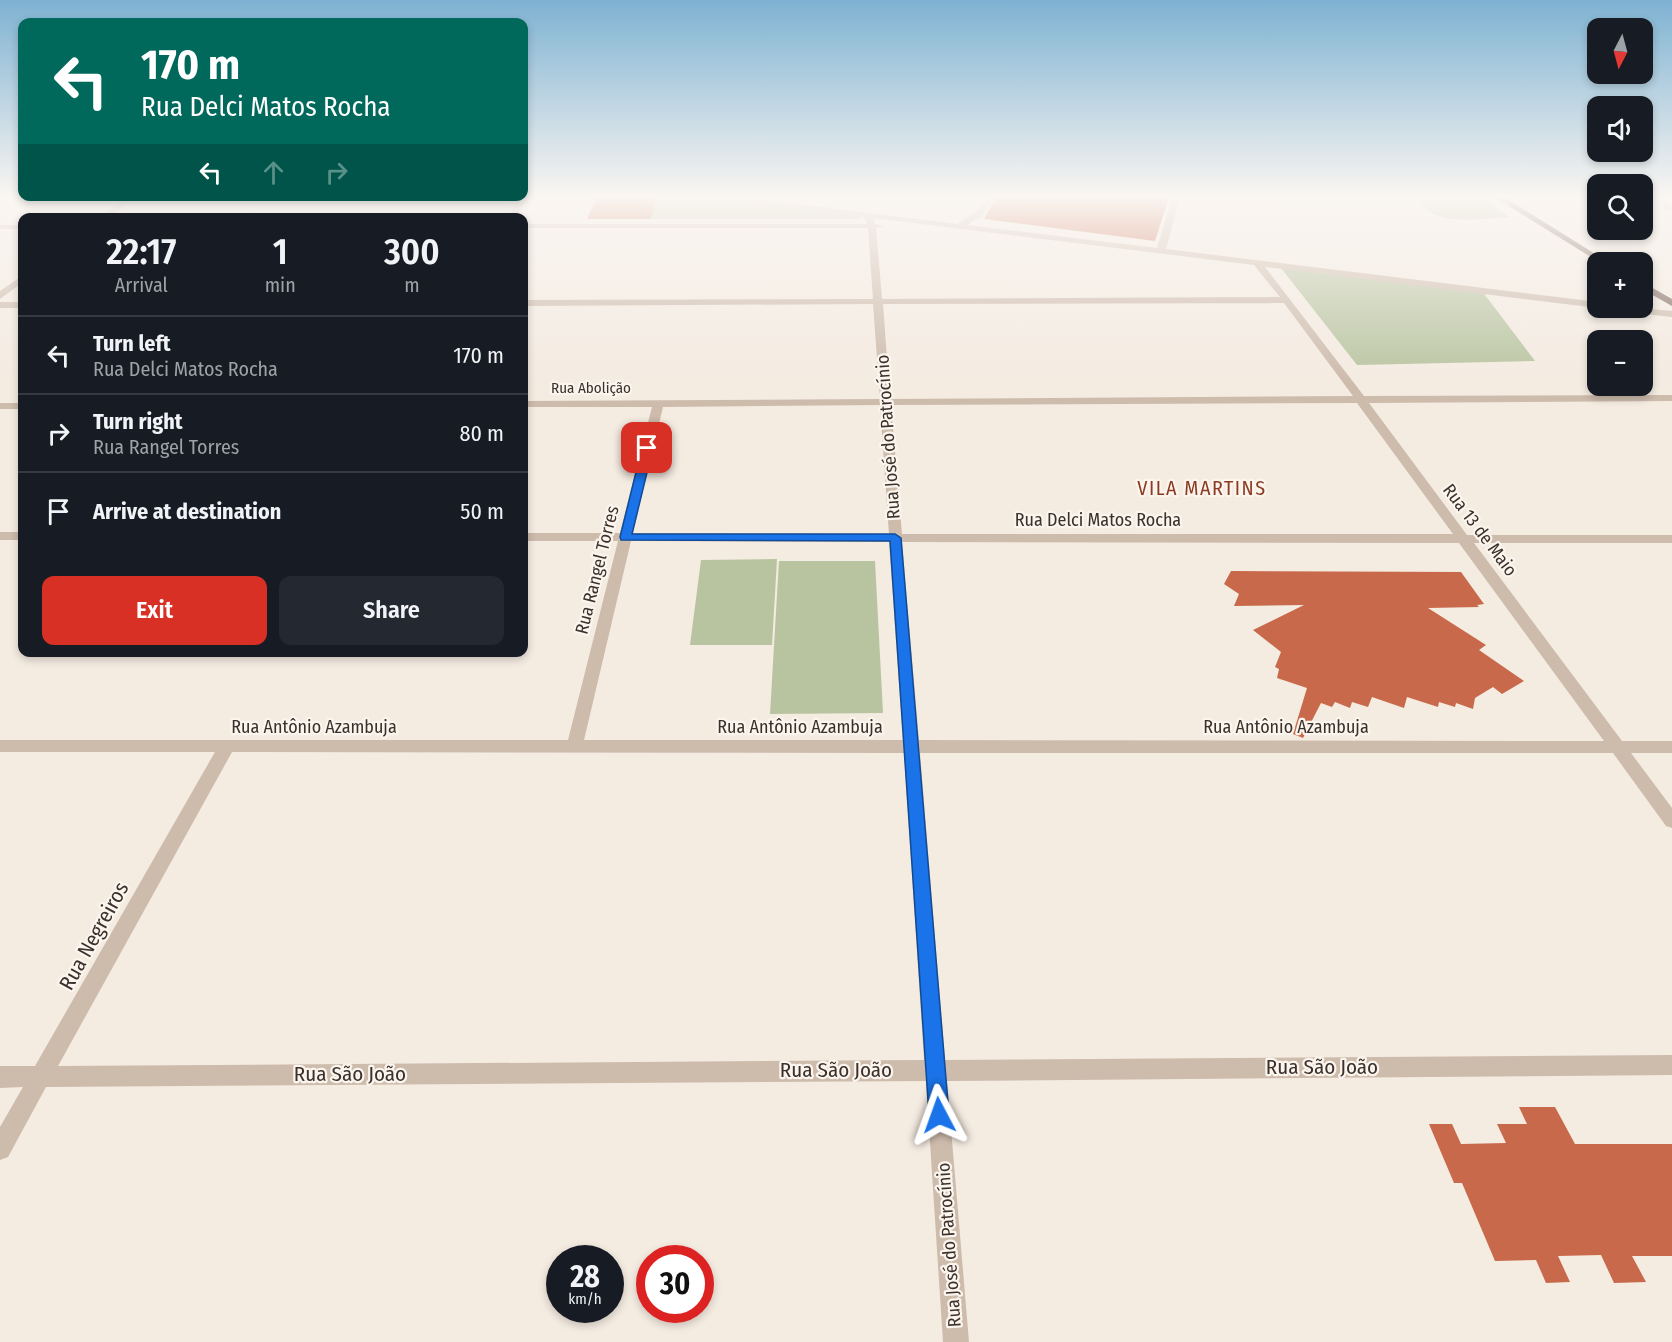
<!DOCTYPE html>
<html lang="en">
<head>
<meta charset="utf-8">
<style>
	:root { --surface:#171b24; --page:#242831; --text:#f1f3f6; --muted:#9ea1a6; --line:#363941; --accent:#d93025 }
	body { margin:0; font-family:"Fira Sans Condensed",sans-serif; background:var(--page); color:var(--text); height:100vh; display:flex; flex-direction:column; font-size:22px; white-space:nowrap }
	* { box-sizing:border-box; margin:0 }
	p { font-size:20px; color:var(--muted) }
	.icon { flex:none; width:33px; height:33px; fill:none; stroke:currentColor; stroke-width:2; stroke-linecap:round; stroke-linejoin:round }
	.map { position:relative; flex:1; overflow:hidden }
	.drawer { position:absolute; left:18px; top:213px; width:510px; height:444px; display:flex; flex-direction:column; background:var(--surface); border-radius:12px; box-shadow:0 3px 9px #0003 }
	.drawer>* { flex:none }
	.hud { position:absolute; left:18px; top:18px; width:510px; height:183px; border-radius:12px; box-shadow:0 3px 9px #0003; background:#00695c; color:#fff; overflow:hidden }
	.needle { width:39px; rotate:186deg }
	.fabs { position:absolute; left:1587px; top:18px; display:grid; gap:12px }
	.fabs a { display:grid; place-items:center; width:66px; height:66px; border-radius:12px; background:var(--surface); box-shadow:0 3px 9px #0003; font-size:30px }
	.speed { position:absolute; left:546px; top:1245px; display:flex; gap:12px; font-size:30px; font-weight:700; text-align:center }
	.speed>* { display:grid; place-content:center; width:78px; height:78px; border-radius:50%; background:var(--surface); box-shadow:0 3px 9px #0003; line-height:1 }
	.speed small { font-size:15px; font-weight:400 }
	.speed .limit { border:9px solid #d22; background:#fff; color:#111 }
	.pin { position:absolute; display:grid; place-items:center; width:51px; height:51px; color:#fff; margin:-26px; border-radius:12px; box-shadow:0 3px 9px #0006 }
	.me { position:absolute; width:66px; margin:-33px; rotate:356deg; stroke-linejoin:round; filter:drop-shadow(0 0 4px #0008) }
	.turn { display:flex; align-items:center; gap:21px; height:126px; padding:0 24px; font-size:27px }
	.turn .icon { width:78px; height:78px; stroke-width:2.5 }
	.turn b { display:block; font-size:42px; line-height:51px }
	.lanes { display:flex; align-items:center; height:57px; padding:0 24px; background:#0003; justify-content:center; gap:30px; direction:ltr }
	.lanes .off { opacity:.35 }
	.eta { display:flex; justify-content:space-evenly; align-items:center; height:102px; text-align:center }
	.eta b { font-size:36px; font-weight:600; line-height:42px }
	.action { display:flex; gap:12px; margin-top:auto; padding:12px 24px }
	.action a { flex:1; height:69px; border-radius:12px; background:var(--accent); color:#fff; font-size:24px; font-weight:600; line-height:69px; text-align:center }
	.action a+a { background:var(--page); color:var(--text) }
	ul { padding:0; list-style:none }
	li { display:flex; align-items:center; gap:18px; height:78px; padding:0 24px; border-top:2px solid var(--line) }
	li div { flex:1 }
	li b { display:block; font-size:22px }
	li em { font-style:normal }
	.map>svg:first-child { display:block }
</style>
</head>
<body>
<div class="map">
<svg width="1672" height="1342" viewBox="0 0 1672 1342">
	<rect width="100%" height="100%" fill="#f4ebe1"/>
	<path fill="#b8c4a0" d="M657,197H743L861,212L860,219H651Z
		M1418,197H1481L1509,217C1484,218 1428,229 1418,197Z
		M1281,268L1482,291L1535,361L1357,365Z
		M777,559L772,645H690L701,560Z
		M779,561H875L883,713L770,714Z"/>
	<path fill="#c8694b" d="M597,197H657L651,219H587Z
		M996,197H1169L1155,241L984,219Z
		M1231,571L1461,572L1484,604L1477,605L1479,607L1428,608L1486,645L1479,650L1524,681L1502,694L1493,687L1475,698L1473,709L1456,703L1455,707L1439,702L1438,707L1407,697L1404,708L1372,697L1368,707L1352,702L1350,708L1335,702L1332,707L1321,703L1303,738L1293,734L1307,688L1277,678L1279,669L1275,667L1281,652L1253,630L1304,605L1234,606L1239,594L1224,584Z
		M1519,1107H1555L1575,1144H1672V1256H1632L1646,1282L1614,1283L1601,1255L1558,1256L1570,1282L1546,1283L1536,1260L1495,1261L1462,1183H1454L1429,1124H1452L1461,1144L1506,1143L1497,1124H1527Z"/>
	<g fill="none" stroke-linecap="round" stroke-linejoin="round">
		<path fill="#cdbbac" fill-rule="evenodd" d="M125,197H134L110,218H100Z
			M518,197H526L517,218H509Z
			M715,197H741L957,224L976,212L986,197H994L982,216L967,225L1157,248L1172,197H1180L1166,249L1598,302V308L1265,267L1364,396L1672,395V401L1369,403L1467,535H1672V543H1474L1622,741H1672V753H1631L1672,808V828L1666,826L1613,753H920L945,1060L1672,1055V1075L947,1081L969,1342H943L926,1081L46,1087L8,1157L0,1160V1127L23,1087L0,1088V1066H35L215,752H0V740H568L618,541H524V533H620L652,407H524V401L880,399L873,304L524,306V300L873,299L868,228H524V224H867L864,217ZM873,218L1254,265L1280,297L882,299L876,228L884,226L875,224ZM1284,303L1353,396L890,399L883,304ZM1357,403L1453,534H902L891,405ZM880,405L889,534L633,533L663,407ZM631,541L889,542L903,740H584ZM902,542L1459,543L1604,741L919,740ZM232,752L904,753L924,1060L58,1066Z
			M1649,197H1659L1672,206V210H1667Z
			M0,225H22V229H0Z
			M22,276V283L0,299V291Z
			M0,302H22V308H0Z
			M1614,308H1640L1672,311V317L1619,311Z
			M0,403H22V409H0Z
			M0,532H22V540H0Z"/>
		<path fill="#7d675c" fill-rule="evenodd" d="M1494,197H1504L1608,262H1599Z
			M1642,282L1672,299V306L1642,289Z"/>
	</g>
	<linearGradient id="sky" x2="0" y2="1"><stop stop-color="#7eb2d2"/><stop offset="0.51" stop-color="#faf6f2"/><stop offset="1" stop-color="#faf6f2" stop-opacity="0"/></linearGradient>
	<rect width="1672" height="385" fill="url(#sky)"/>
	<path fill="#1a73e8" stroke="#114b97" stroke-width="1.5" d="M647,445L653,448L632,534H895L901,538L949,1115L946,1122L939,1125L932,1122L929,1115L890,541L621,540L620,537L642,448Z"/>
	<g text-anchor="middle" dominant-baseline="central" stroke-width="4.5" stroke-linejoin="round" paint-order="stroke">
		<g font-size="15" fill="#3b302b" stroke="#fbf5ee">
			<text x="591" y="388">Rua Abolição</text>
		</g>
		<g font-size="18" fill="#3b302b" stroke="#fbf5ee">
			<text transform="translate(888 437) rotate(-94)">Rua José do Patrocínio</text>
			<text x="1098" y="520">Rua Delci Matos Rocha</text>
			<text transform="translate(1480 530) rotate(53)">Rua 13 de Maio</text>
			<text transform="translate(597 570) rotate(-76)">Rua Rangel Torres</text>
			<text x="314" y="727">Rua Antônio Azambuja</text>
			<text x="800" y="727">Rua Antônio Azambuja</text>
			<text x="1286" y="727">Rua Antônio Azambuja</text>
			<text transform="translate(949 1245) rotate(-94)">Rua José do Patrocínio</text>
		</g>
		<g font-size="20" letter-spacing="1.5" fill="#8c3b22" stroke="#fbf5ee">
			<text x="1202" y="488">VILA MARTINS</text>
		</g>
		<g font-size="21" fill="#3b302b" stroke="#fbf5ee">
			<text transform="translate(94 936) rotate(-61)">Rua Negreiros</text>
			<text x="1322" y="1067">Rua São João</text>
			<text x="836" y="1070">Rua São João</text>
			<text x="350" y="1074">Rua São João</text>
		</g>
	</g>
</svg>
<div class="fabs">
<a><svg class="needle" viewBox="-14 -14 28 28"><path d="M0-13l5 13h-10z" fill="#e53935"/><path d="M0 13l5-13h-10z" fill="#9ea1a6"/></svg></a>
<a><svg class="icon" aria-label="sound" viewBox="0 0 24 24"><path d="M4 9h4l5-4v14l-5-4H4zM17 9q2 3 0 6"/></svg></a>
<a><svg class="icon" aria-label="search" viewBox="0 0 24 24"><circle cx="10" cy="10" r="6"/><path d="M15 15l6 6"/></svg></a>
<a>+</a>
<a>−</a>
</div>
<div class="speed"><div>28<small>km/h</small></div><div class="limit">30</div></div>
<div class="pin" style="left:647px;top:448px;background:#d93025"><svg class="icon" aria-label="arrive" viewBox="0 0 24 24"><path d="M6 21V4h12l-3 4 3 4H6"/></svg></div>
<svg class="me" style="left:939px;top:1115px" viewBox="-20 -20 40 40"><path d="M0-17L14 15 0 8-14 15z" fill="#1a73e8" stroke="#fff" stroke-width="4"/></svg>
<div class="hud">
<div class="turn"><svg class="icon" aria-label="left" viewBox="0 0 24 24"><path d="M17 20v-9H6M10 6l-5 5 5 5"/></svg><div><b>170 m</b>Rua Delci Matos Rocha</div></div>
<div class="lanes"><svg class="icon" aria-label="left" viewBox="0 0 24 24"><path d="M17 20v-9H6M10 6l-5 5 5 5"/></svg><svg class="icon off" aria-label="ahead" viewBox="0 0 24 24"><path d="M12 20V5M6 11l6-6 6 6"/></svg><svg class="icon off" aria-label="right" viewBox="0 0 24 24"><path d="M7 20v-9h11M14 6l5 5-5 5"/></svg></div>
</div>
<section class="drawer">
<div class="eta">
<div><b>22:17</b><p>Arrival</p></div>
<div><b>1</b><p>min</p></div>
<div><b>300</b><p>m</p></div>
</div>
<ul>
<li><svg class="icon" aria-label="left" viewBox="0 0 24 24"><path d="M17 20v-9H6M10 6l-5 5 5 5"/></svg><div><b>Turn left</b><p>Rua Delci Matos Rocha</p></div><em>170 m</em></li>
<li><svg class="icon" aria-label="right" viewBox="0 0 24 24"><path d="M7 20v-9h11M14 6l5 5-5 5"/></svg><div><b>Turn right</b><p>Rua Rangel Torres</p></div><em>80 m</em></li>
<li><svg class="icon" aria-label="arrive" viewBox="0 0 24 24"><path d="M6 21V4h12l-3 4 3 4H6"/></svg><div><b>Arrive at destination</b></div><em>50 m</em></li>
</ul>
<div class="action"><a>Exit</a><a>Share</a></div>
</section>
</div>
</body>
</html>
